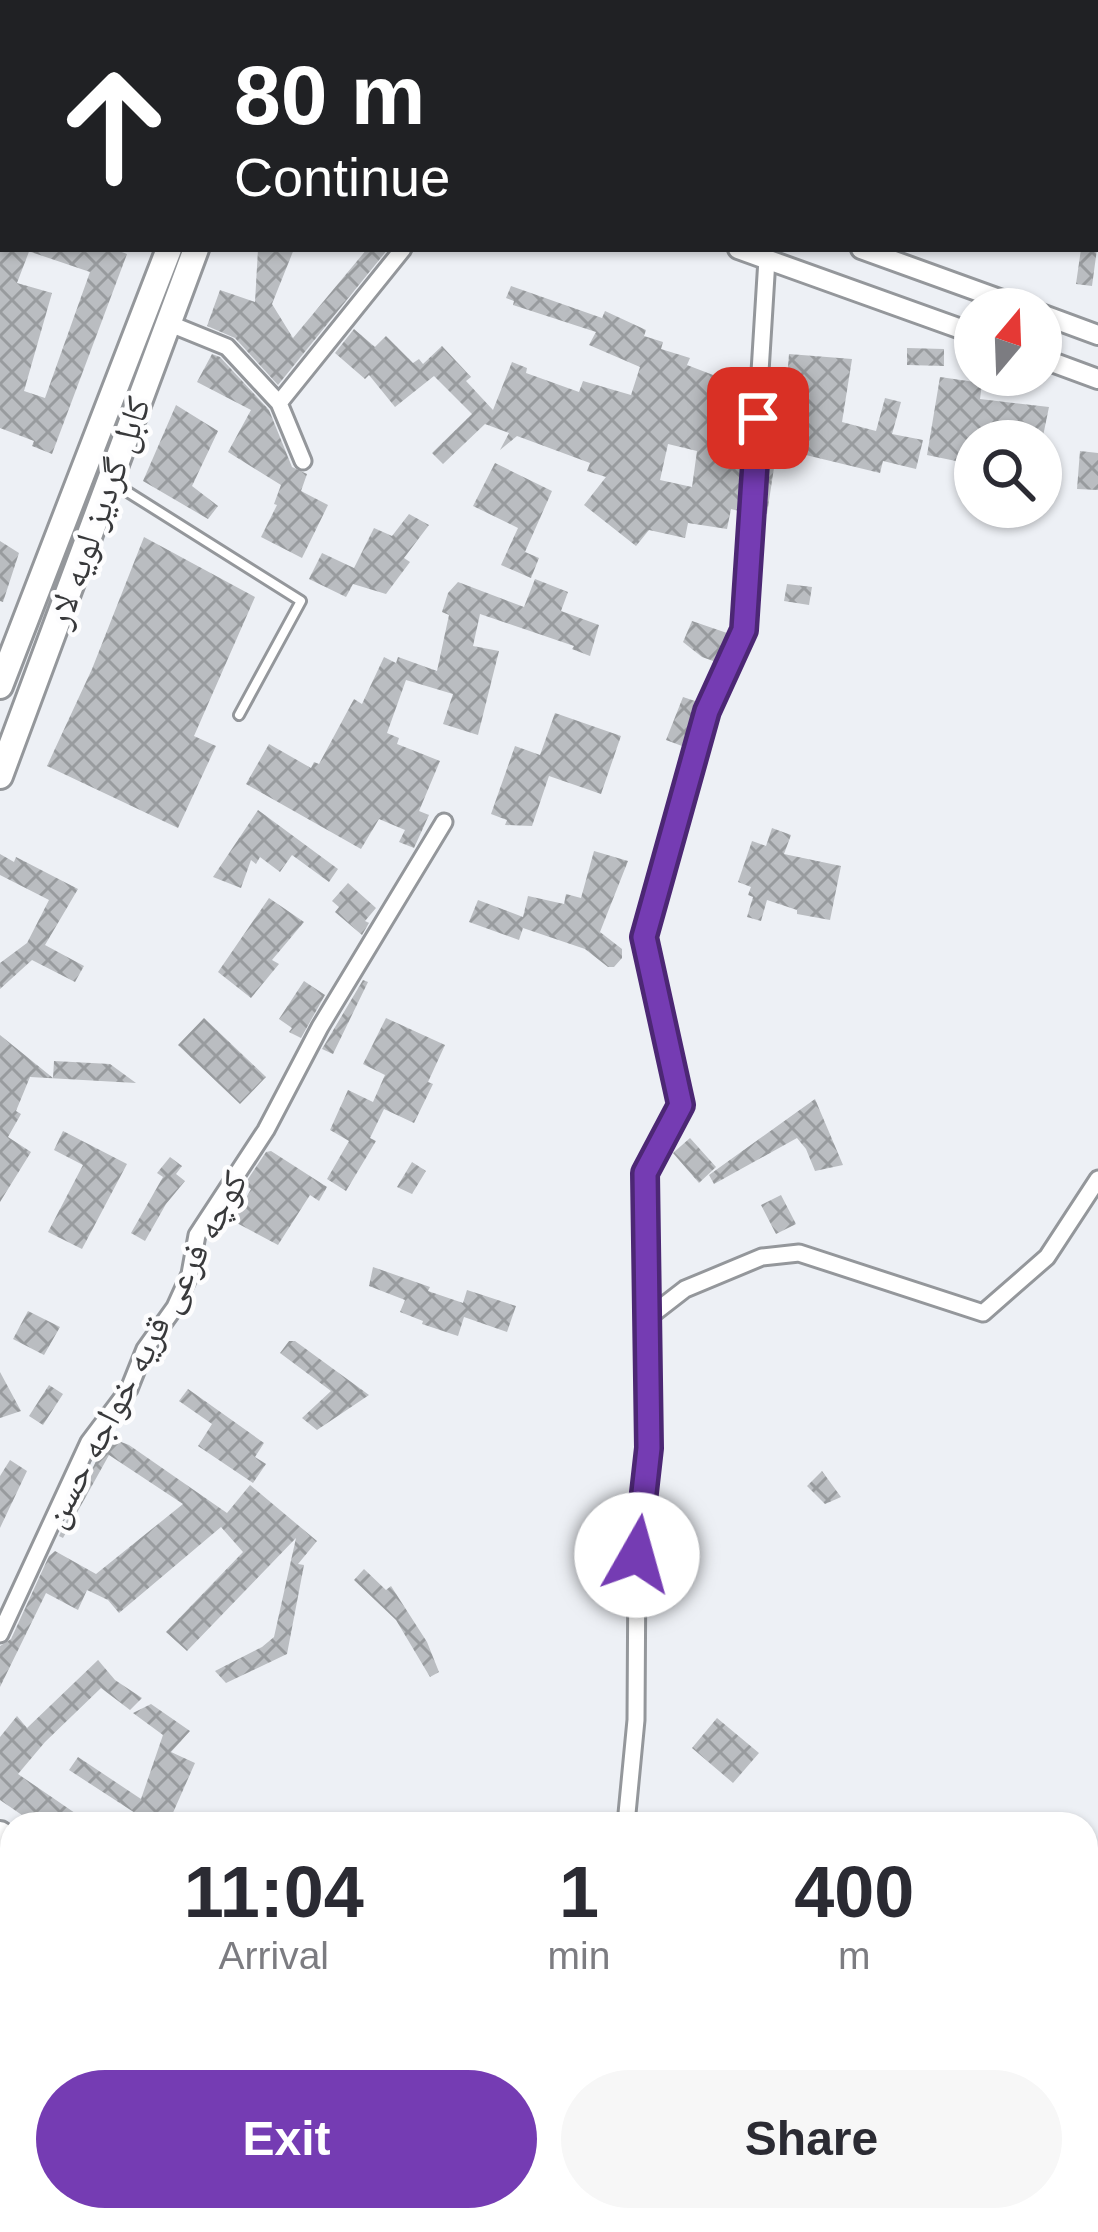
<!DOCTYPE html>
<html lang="en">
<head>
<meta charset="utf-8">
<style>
	:root { --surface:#fff; --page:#f7f7f7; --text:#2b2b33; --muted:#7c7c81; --accent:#753cb3 }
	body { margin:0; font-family:Arial,"Noto Naskh Arabic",sans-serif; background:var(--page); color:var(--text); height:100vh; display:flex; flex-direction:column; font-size:45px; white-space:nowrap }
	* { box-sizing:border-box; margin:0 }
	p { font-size:39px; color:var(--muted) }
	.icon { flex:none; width:66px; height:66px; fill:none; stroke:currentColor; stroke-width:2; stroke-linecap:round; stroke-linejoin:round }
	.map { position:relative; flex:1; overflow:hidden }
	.side { position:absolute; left:0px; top:1812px; width:1098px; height:420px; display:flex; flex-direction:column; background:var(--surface); border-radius:36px 36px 0 0; box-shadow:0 3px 9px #0004 }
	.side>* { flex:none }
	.top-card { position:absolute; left:0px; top:0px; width:1098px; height:252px; box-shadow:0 3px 9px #0004; background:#202124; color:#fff; overflow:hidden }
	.needle { width:78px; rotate:19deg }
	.controls { position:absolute; left:954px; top:288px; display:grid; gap:24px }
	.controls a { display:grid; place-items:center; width:108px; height:108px; border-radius:50%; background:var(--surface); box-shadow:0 3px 9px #0004; font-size:60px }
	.pin { position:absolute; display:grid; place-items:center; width:102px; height:102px; color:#fff; margin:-51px; border-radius:24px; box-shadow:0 6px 18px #0006 }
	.me { position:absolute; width:132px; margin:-66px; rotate:7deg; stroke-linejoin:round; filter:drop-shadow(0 0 9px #0008) }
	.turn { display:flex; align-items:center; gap:42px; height:252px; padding:0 36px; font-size:54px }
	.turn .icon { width:156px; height:156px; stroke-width:2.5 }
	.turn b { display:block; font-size:84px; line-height:102px }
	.eta { display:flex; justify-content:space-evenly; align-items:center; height:204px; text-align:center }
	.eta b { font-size:72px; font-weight:700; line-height:84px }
	.primary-button { display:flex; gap:24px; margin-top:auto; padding:24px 36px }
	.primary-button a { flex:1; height:138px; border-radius:72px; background:var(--accent); color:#fff; font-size:48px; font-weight:700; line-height:138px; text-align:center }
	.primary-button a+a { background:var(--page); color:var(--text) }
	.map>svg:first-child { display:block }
</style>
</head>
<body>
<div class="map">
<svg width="1098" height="2232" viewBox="0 0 1098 2232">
	<defs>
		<pattern id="building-cross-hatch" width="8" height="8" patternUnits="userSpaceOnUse" patternTransform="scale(3)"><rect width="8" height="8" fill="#babdc1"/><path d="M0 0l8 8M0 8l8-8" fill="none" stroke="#989b9e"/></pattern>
	</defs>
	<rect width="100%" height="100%" fill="#edf0f5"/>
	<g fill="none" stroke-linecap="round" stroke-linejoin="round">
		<path stroke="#43a8ca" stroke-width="6" d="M1086,2184L1098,2182
			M856,2232L880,2220"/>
	</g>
	<path fill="url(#building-cross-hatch)" fill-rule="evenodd" d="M0,249H30L17,283L52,293L24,391L45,398L90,272L31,252V249H114L127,254L52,454L32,446L34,441L0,428Z
		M258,249H294L272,304L293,338L367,249H388L278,385L235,338L207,326L220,290L255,302Z
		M1081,249H1097L1092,286L1076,284Z
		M511,286L602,318L605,311L646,330L644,336L663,342L661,349L690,358L687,365L747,388L739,511L731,509L727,529L688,523L685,538L649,530L636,546L584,505L606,477L587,471L590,463L517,436L500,450L509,433L485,424L443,464L432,453L472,414L434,376L395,407L369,375L365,379L335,353L354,329L375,347L386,336L413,363L419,359L423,364L442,346L471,377L466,381L493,410L512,362L527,368L526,373L579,392L583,381L631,395L640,367L589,345L596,332L513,305L514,301L506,298ZM668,444L697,451L692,487L660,480Z
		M907,348L944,349V366L907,365Z
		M212,354L220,357L269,410L292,467L307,474L301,491L328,505L302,558L261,537L277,505L274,504L281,485L228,452L251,410L197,382Z
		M789,354L852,359L842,422L876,431L885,398L901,402L892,434L923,440L916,469L883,461L880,473L777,448L767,514L763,513L771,389L786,390Z
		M940,377L982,383L980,399L1049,407L1042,441H975V465L927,455Z
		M176,405L218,431L192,486L218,506L208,519L143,481Z
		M1080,451L1098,453V490L1077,489Z
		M495,463L552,491L525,552L539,558L531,578L501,565L518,528L473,506Z
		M409,514L429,525L404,558L410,562L386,594L353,584L346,597L309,579L322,553L354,568L374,528L392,536Z
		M144,537L255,597L194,736L216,746L178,828L47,766L92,669Z
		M0,541L19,553L3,602L0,601Z
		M535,579L568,592L561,611L599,625L590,656L572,649L574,646L480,614L473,646L499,651L478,735L443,724L453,694L406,680L387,733L399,738L397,744L440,761L419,811L429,815L414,848L399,842L405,830L379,819L361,849L246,784L269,744L311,768L314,762L319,764L354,699L362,704L384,657L396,663L398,657L437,671L449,615L442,612L448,593L458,582L524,607Z
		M787,584L812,587L809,605L784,601Z
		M692,621L727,633L716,662L702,657L683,642Z
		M683,697L698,702L682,746L666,740Z
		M555,713L621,736L601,794L549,776L532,826L505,825L507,820L491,814L515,746L540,755Z
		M258,810L338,869L329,882L292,855L280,872L260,857L256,864L251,860L241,888L213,877Z
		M772,828L791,835L784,854L841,866L830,920L797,914V910L767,900L761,921L747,917L753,897L748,895L751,887L738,882L752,841L766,846Z
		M594,851L628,861L600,932L622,949V958L614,967H608L585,949L523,928L519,940L469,922L478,900L523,917L528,896L564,904L566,894L581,898Z
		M0,854L14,862L16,857L78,889L45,945L84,966L75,982L32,960L0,989V963L27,943L49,900L0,875Z
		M348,883L376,908L365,921L369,923L362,935L335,912L339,907L332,901Z
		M269,898L304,922L272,960L279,964L251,998L218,972Z
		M363,980L368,982L333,1054L322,1049Z
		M304,981L325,995L301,1038L289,1032L292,1028L279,1019Z
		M204,1018L266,1077L240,1104L178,1045Z
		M386,1018L445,1045L428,1082L433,1084L414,1123L384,1109L370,1138L376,1141L346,1191L327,1179L349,1141L330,1130L348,1090L373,1102L385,1075L363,1064Z
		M0,1035L53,1078L54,1061L110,1064L136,1083L30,1077L16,1111L21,1114L8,1137L31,1152L0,1202Z
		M815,1099L843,1165L815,1171L806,1149L797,1138L714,1184L709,1175Z
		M63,1131L127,1164L82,1249L48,1232L83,1165L54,1150Z
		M690,1138L716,1167L699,1183L673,1153Z
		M271,1151L327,1187L319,1201L310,1195L278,1245L233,1221L251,1189L244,1185L266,1152Z
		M170,1157L182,1166L176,1174L185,1181L166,1204L145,1241L131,1233L163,1177L157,1173Z
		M412,1162L426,1171L412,1194L397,1187Z
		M781,1195L796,1224L776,1234L761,1205Z
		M373,1267L430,1287L428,1291L463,1303L467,1290L516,1306L507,1332L464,1317L458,1336L422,1324L423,1321L400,1312L405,1300L369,1286Z
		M28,1311L60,1327L44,1355L13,1339Z
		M289,1341H295L369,1395L317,1430L302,1418L331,1391L280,1353Z
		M0,1372L21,1411L0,1418Z
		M49,1385L63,1394L43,1425L29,1416Z
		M188,1389L264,1443L255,1457L266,1464L253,1483L198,1446L212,1424L179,1401Z
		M108,1437L129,1445L227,1513L250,1485L317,1541L298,1564L304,1565L287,1654L226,1683L215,1671L262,1647L274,1637L296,1538L187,1651L166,1632L243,1552L221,1527L119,1613L108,1600L87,1590L78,1610L46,1593L0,1687V1646L11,1639L49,1556L55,1551L96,1574L183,1504L109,1455L63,1538L59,1536Z
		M10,1460L27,1471L0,1528V1476Z
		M822,1471L841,1497L825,1504L807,1486Z
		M364,1569L386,1590L391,1586L427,1642L439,1672L430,1677L396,1620L354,1580Z
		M98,1660L115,1680L142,1698L130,1710L101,1688L45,1742L18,1774L91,1824H35L0,1800V1737L17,1716L27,1728Z
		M151,1704L190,1731L171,1752L195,1763L168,1824H152L69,1770L78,1757L141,1799L163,1735L133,1713Z
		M717,1718L759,1753L733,1783L692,1748Z"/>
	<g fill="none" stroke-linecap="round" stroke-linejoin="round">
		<defs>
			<path id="service" d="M115,484L301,601L239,715
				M0,1931L12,1942
				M0,2120L12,2127
				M155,2220C170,2229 184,2222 198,2232
				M383,2220L391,2232"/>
			<path id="minor" d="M778,3V0
				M0,126L3,118
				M168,323L227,347L279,403L303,461
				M279,403L403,249
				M645,1320V1173L681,1105L644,937L707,711L744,630L767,259
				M0,1634L89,1442L129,1389L145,1349L175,1307L190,1274L197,1235L266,1130L320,1027L444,822
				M626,1824L636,1720L637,1555L649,1448L645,1320L685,1289L762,1257L799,1253L983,1313L1047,1257L1098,1179
				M512,2232L516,2220"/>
			<path id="tertiary" d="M38,0L46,3
				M136,0L145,3
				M738,249L975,334
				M861,249L1027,309
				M1041,314L1098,335
				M1041,358L1098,379"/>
			<path id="trunk" d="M295,0L299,3
				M218,3L224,0
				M0,686L169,249
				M0,776L196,249
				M0,1834L12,1844
				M1086,2207L1098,2205
				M641,2220L700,2232
				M957,2232L1019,2220"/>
		</defs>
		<use href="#service" stroke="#94979b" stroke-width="14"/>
		<use href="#minor" stroke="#94979b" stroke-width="21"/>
		<use href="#tertiary" stroke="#94979b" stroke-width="24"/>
		<use href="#trunk" stroke="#94979b" stroke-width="30"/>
		<use href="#service" stroke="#fff" stroke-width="8"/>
		<use href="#minor" stroke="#fff" stroke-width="15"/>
		<use href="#tertiary" stroke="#fff" stroke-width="18"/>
		<use href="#trunk" stroke="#fff" stroke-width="24"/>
	</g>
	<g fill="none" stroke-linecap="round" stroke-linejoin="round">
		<defs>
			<path id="route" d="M637,1555L649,1448L645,1173L681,1105L644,937L707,711L744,630L758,418"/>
		</defs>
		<use href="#route" stroke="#4c2774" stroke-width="30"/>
		<use href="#route" stroke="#753cb3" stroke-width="21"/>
	</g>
	<g text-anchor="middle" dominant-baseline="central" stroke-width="9" stroke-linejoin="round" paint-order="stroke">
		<g font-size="36" fill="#38393b" stroke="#fdfdfe">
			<text transform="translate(98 512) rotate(-70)">کابل گردیز لویه لار</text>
			<text transform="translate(144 1349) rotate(-62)">کوچه فرعی قریه خواجه حسن</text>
		</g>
	</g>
</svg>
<div class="controls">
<a><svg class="needle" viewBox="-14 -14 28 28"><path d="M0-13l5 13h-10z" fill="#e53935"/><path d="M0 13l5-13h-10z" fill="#7c7c81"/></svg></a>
<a><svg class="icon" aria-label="search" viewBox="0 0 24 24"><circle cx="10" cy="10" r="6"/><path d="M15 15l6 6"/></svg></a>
</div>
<div class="pin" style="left:758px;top:418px;background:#d93025"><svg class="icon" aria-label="arrive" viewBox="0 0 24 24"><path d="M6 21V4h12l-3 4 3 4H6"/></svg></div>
<svg class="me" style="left:637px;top:1555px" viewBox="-20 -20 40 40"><circle r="19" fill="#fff"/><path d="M0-13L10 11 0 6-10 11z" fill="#753cb3"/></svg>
<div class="top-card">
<div class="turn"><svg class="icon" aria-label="ahead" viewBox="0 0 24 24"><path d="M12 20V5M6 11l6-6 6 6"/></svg><div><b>80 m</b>Continue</div></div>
</div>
<section class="side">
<div class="eta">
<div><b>11:04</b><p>Arrival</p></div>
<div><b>1</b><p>min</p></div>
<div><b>400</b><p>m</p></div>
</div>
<div class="primary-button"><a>Exit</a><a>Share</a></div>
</section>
</div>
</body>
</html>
